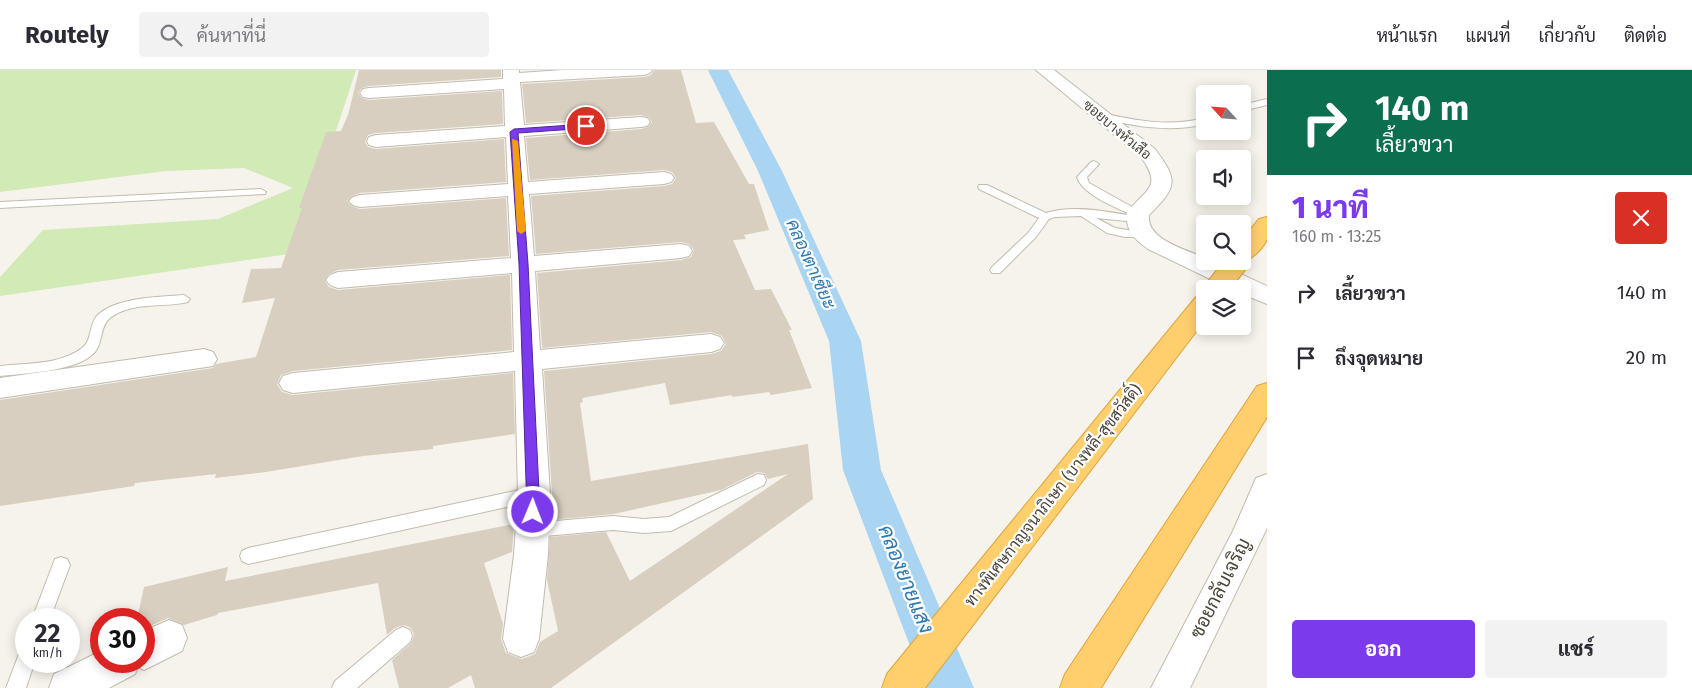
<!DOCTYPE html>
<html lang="th">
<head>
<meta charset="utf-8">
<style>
	:root { --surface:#fff; --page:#f2f2f3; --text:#2b2b33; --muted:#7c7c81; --line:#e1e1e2; --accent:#7c3aed }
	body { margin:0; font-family:"Fira Sans",Sarabun,sans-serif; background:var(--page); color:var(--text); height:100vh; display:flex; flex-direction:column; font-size:19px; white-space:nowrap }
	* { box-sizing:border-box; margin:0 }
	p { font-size:16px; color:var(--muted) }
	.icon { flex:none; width:28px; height:28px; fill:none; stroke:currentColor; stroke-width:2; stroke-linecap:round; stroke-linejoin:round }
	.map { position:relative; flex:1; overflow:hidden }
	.drawer { display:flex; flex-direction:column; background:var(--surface); width:425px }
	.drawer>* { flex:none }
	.top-card { background:#0b6e4f; color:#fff; overflow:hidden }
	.needle { width:32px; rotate:296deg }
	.controls { position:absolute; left:1196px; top:15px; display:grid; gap:10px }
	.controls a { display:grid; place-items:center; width:55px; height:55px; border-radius:5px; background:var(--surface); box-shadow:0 2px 12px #0003; font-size:25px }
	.speed { position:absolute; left:15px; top:538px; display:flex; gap:10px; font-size:25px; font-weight:700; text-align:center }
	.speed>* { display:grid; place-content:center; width:65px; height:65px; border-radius:50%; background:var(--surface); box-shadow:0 2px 12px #0003; line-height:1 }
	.speed small { font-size:12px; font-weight:400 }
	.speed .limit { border:8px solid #d22; background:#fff; color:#111 }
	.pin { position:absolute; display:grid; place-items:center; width:42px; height:42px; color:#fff; margin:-21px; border:2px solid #fff; border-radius:50%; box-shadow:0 1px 5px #0007 }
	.me { position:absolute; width:55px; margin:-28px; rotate:1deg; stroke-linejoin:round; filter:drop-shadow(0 0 4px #0008) }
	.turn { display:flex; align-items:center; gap:18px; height:105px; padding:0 25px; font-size:22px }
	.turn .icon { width:65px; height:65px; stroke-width:2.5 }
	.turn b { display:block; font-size:35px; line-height:42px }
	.round { display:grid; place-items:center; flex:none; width:52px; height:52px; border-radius:5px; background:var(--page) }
	.overview { display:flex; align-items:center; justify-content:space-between; height:85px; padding:0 25px }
	h1 { font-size:30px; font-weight:800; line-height:38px; color:var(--accent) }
	.action { display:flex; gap:10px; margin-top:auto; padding:10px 25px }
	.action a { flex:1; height:58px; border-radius:5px; background:var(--accent); color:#fff; font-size:20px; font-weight:800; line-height:58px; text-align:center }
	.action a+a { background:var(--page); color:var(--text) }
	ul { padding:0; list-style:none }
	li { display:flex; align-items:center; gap:15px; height:65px; padding:0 25px }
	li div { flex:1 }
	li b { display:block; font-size:19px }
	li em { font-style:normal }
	header { display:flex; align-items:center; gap:30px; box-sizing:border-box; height:70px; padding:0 25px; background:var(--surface); border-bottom:1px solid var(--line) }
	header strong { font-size:24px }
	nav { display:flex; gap:28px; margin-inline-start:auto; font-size:18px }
	.search { width:350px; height:45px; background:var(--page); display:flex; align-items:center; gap:12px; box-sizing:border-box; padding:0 18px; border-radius:5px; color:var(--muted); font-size:19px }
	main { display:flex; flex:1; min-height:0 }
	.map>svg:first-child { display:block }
</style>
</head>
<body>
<header>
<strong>Routely</strong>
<div class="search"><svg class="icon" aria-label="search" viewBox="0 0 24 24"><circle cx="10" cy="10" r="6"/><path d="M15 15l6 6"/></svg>ค้นหาที่นี่</div>
<nav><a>หน้าแรก</a><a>แผนที่</a><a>เกี่ยวกับ</a><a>ติดต่อ</a></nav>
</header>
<main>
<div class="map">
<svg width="1267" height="618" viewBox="0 0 1267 618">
	<rect width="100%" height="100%" fill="#f6f3ec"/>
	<path fill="#d2eab5" d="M0,0H356L296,183L0,226V207L43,160L218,149L293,118L244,98L166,101L0,122Z"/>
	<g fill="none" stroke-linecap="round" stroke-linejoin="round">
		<path fill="#a9d4f2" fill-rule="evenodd" d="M708,0H728L782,101L861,271L881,400L974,618H926L843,400L829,271L758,101Z"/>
	</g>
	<path fill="#d8cfc1" d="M359,0H501V7L369,16L362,18L358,23L362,28L369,30L502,21L503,54L376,63L368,65L365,72L368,77L376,79L504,69L506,112L360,123L352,126L347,131L352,136L360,139L506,128L509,186L338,200L329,204L325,211L329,217L338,220L510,205L512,280L293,301L281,305L277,314L282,322L293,325L513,303L515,364L433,376V379L363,386L266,402L215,408L216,404L135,413L134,416L0,436V330L213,298L216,294L256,287L275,228L242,233L251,199L281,198L302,138H299L326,62L341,61L348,45Z
		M654,0H681L696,53L714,52L749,114H754L769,160L744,165L746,169L733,170L755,220L771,219L792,260H789L812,318L771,325L769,322L732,327V325L670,335L665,313L582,328L583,332L580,333L591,411L808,374L813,429L551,618H475L471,605L448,618H399L392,590L411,573L414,565L411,558L404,555L395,558L387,565L378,513L218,543L217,545L184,555L168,548L144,559V549H137L144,517L228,497L225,511L514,454L512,482L484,493L503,554L501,569L506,583L522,589L535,584L540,572L558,561L547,510L550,467L606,462L630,511L788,404L768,409L764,403L757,402L721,420L614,444L551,450L552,424L544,301L711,284L721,281L726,274L722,266L711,262L542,278L537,203L681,190L691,187L694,180L689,174L681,172L536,184L531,126L664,116L672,114L676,108L672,102L664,100L530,110L526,68L641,59L648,57L652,52L648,47L641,45L526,53L522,14L644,7L651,5Z"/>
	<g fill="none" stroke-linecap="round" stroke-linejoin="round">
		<defs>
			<path id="service" d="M1267,29V35L1242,41V35Z
				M1102,43C1137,51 1170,57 1205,48V54C1169,63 1134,56 1099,48L1098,46Z
				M1094,91L1099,94L1087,107L1089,113L1143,143L1138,146L1142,149L1137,152L1096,148L1115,158L1147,163L1149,165L1147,167H1125L1107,163L1081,146L1055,147L1049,149L1036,167L1000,203H992L990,200L992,197L1028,163L1039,148L979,119L978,117L979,115H987L1046,143C1073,134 1107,142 1135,146C1119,139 1082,125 1077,107L1091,92Z
				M261,119L266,122L265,124L0,138V132Z
				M184,225L190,229L188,232C164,238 132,231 110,248C100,256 103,272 95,282C77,302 26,303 0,306V296C26,293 60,295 82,278C92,271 89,256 96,247C113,227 160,227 184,225Z
				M758,404L764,405L766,410L764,415L671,461L644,463L613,460L533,467L527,465L525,460L527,455L533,453L613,446L644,449L669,447Z
				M534,417L540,419L542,424L540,429L534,431L248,494L242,491L240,486L242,481L248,478Z
				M61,487L67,489L70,495L50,549H32L55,489Z
				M403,557L410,560L412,566L410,572L357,618H332L335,611L396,560Z
				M26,582V591H35L26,618H6L19,584Z"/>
			<path id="minor" d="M503,0H519V3L563,0H652L650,3L644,5L520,12L524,55L641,47L647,48L650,52L647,56L641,57L524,66L528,112L664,102L671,104L674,108L671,112L664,114L529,124L534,186L681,174L689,176L692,181L689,186L681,188L535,201L540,280L711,264L720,267L724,273L720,279L711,282L542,299L550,424L548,485L539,569L534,582L521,587L508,582L503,569L514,485L518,424L515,301L293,323L283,320L279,313L283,306L293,303L514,282L512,203L338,218L330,215L326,210L330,205L338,202L511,188L508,126L360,137L353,135L349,131L353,127L360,125L508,114L506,67L376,77L369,75L367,71L369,67L376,65L505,56L504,19L369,28L363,27L360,23L363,19L369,18L503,9Z
				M1036,0H1054L1155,79C1179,111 1177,117 1149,145C1146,170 1186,179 1205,188V191H1212L1267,216V234L1242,224V219H1231L1148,179C1135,170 1125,160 1127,143C1144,119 1164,119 1141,87Z
				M204,279L213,282L217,289L213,296L0,328V308Z
				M1267,404V458L1190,618H1151L1233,461L1256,408Z
				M169,550L182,555L187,568L182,581L144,600L138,597L135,604L109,618H49L54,604L101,581V591H144V561Z"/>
			<path id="motorway" d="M1267,147C1267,153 1267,163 1267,169C1263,179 1249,193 1239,191H1242V170L1259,149Z
				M1205,225V250L925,618H882L887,604L1196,227Z
				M1267,313V347L1101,618H1060L1065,604L1257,316Z"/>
		</defs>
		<use href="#service" stroke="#c2bbae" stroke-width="2"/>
		<use href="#minor" stroke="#c2bbae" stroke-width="2"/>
		<use href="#motorway" stroke="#e0a43c" stroke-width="2"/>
		<use href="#service" fill="#fff" fill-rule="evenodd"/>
		<use href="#minor" fill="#fff" fill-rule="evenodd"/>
		<use href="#motorway" fill="#ffcf6e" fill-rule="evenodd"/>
		<defs>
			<path id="motorway-bridge" d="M1216,219L1238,191"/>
		</defs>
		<use href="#motorway-bridge" stroke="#e0a43c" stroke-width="24" stroke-linecap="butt"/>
		<use href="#motorway-bridge" stroke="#ffcf6e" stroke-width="22"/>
	</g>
	<path fill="#7c3aed" stroke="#51269a" d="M586,54L590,56L589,58L518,63L528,194L540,442L538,446L533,448L529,446L527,442L519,194L510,62L514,59Z"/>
	<path fill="#f59e0b" d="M512,69L518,71L526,161L521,164L517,161Z"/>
	<g text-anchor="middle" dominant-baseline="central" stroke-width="4.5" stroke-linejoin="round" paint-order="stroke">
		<g font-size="14" fill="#4b4439" stroke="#fff">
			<text transform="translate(1117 60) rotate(40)">ซอยบางหัวเสือ</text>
		</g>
		<g font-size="16" fill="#4b4439" stroke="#fff">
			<text transform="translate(1053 425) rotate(-52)">ทางพิเศษกาญจนาภิเษก (บางพลี-สุขสวัสดิ์)</text>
		</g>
		<g font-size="18" font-style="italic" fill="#2e7ab2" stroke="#fff">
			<text transform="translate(811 194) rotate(66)">คลองตาเซียะ</text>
		</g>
		<g font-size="19" fill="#4b4439" stroke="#fff">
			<text transform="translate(1220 518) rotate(-63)">ซอยกลับเจริญ</text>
		</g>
		<g font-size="21" font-style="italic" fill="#2e7ab2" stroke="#fff">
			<text transform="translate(906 509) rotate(68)">คลองยายแสง</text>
		</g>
	</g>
</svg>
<div class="controls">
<a><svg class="needle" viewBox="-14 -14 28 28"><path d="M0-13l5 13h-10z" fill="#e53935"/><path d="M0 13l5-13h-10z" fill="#7c7c81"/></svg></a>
<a><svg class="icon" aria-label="sound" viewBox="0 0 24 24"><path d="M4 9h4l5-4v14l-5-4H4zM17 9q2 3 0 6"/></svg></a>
<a><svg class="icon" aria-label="search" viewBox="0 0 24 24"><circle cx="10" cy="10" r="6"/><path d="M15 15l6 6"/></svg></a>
<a><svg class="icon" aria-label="layers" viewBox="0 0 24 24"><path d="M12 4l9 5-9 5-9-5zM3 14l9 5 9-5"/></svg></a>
</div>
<div class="speed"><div>22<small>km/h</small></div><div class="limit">30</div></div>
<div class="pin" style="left:586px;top:56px;background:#d93025"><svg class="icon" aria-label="arrive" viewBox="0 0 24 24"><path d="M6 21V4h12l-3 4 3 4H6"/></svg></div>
<svg class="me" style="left:533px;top:442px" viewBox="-20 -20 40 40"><circle r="17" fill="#7c3aed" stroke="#fff" stroke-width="3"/><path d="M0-11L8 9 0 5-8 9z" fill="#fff"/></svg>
</div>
<section class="drawer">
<div class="top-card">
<div class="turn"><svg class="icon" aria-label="right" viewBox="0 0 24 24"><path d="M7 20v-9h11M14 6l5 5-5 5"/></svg><div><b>140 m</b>เลี้ยวขวา</div></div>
</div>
<div class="overview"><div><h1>1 นาที</h1><p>160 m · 13:25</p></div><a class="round" style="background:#d93025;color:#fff"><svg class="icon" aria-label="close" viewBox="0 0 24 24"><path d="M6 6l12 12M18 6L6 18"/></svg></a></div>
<ul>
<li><svg class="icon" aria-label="right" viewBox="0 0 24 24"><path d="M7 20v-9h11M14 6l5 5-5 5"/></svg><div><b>เลี้ยวขวา</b></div><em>140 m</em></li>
<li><svg class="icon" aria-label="arrive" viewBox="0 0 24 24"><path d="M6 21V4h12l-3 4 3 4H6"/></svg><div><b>ถึงจุดหมาย</b></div><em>20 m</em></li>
</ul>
<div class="action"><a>ออก</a><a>แชร์</a></div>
</section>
</main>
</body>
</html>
